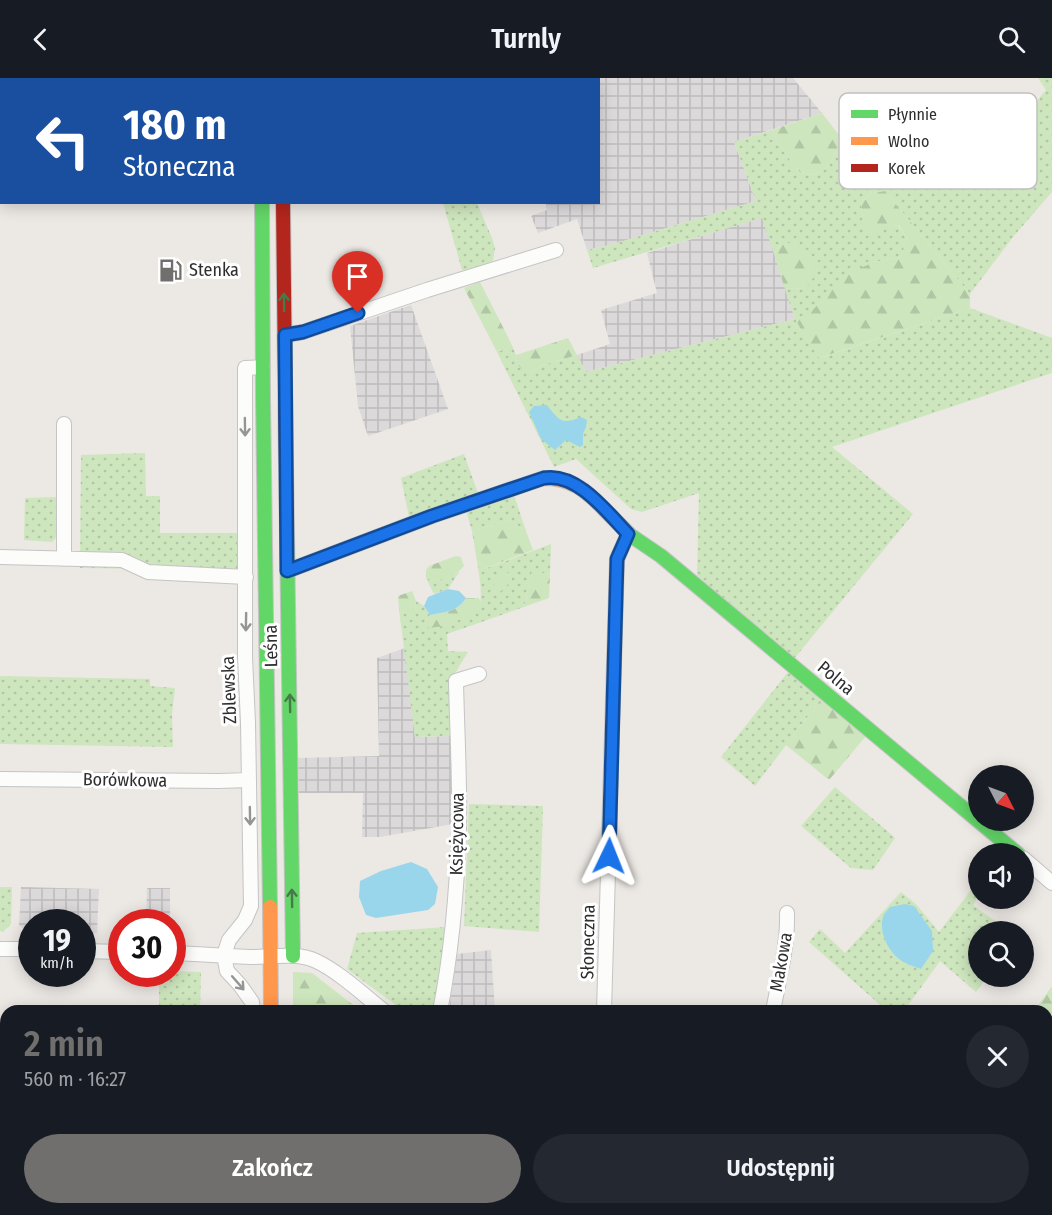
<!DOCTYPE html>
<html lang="pl">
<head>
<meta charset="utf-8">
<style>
	:root { --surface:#171b24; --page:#242831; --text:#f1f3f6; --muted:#9ea1a6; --accent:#706f6e }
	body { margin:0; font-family:"Fira Sans Condensed",sans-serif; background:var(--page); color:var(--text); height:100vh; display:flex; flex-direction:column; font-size:22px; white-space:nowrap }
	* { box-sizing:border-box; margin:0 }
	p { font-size:20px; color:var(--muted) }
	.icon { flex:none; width:33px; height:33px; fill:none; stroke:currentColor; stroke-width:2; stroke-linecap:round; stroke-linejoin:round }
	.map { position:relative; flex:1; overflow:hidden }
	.side { position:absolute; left:0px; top:927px; width:1053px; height:210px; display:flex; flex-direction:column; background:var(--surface); border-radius:18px 18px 0 0; box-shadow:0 3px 15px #0003 }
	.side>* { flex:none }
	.guide { position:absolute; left:0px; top:0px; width:600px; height:126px; box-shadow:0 3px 15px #0003; background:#1a4fa0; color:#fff; overflow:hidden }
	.needle { width:39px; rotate:132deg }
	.tools { position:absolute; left:968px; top:687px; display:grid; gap:12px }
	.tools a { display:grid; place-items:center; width:66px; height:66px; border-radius:50%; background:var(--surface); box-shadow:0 3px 15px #0003; font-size:30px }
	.speed { position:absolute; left:18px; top:831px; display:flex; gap:12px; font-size:30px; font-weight:700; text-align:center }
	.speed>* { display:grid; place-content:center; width:78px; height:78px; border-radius:50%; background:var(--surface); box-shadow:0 3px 15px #0003; line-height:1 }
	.speed small { font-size:15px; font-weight:400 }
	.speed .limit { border:9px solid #d22; background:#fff; color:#111 }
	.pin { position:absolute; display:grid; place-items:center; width:51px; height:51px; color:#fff; margin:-62px -26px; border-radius:50% 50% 50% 0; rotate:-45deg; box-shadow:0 0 6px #0007 }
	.pin .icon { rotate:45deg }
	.me { position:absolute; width:66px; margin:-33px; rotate:2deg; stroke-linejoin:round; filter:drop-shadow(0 0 4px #0008) }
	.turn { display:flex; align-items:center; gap:21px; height:126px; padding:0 24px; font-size:27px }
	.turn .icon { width:78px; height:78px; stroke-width:2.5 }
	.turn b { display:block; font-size:42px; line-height:51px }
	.round { display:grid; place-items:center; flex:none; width:63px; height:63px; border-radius:32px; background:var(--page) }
	.head { display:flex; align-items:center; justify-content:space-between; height:102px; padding:0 24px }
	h1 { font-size:36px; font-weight:600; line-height:45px; color:var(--accent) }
	.button { display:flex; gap:12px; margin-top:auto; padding:12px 24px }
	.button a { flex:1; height:69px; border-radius:36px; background:var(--accent); color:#fff; font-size:24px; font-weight:600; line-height:69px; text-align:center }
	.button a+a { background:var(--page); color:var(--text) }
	header { display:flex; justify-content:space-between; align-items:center; height:78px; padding:0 24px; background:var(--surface); font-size:27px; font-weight:600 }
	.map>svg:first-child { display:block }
</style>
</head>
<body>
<header><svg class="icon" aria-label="back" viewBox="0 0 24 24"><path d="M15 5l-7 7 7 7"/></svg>Turnly<svg class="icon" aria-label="search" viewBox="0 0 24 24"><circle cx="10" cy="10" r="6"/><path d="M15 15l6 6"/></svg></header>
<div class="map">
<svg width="1052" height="1137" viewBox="0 0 1052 1137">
	<defs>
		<pattern id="industrial-grid" width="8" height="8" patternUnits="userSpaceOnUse" patternTransform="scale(1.5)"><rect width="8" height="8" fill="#dcd9db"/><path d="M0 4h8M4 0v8" fill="none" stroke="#bdbbbc"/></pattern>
		<pattern id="grass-dots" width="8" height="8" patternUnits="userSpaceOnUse" patternTransform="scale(1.5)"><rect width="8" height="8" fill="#cee6be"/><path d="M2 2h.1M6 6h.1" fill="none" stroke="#b1c6a4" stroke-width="1.8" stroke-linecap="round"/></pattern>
		<pattern id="forest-firs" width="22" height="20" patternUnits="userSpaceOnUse" patternTransform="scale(1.5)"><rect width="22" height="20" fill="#cee6be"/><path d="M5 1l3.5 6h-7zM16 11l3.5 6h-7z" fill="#b1c6a4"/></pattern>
	</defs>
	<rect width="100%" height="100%" fill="#ece8e4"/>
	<path fill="url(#industrial-grid)" d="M491,0H793L822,35L734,64L756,123L610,167L587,172L577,141L538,155L531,138L547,132L546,125L598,124V2H491Z
		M763,139L795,241L586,294L577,277L610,266L601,232L657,215L647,175Z
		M411,227L448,331L368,358L358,328L350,248Z
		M405,570L415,659L450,658L453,746L380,759H362L363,715H299L298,680L379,678L377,580Z
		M21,809L99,811L97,855H83L82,844H32L31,853H26L19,847Z
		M147,810H170V844H146Z
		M491,872L495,933H449L457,876Z"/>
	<path fill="#e9dcdb" d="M1052,1048V1137H988L992,1131H1047V1055Z"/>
	<path fill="url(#grass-dots)" d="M1038,0H1052V114L1013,159L970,216L885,113L869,116L861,126L863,143L886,149L898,147L907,161L901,179L874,184L824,220L810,235L820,280L970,230L1052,260V295L832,369L913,436L793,582L697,497L699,415L642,434L631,431L576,381L554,389L496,272C503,274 507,272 511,265L516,277L517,285L531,294L543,287L577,277L586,294L795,241L785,211L806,210L780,167L774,176L762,140L593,190L587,172L610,167L756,123L734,64L772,52L782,71L798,93L814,97L828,89L842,61L852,50L897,14L970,105L1046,12Z
		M443,125H477L492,160L495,170L493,183L477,191L462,192Z
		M145,375L146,418H160V455H239V492L80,490L81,377Z
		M464,376L478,415L409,439L401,400Z
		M514,417L526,453L509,442L472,453L466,432Z
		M58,419V458L52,464L24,462L25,420Z
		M551,466L550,496L532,494L524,529L447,556L448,573L468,574L449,605L450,658L415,659L399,531L409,537L415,533L416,523L424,528L430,537L425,545L462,539L478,532C484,519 479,498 477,483L487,490Z
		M459,494L448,511L434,516L426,500C437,505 449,499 459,494Z
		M788,594L821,621L755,708L721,679Z
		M0,598L150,601V608L175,610L172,636L173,669L0,666Z
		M835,709L885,751L895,760L873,792L851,790L801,748Z
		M469,726L543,728L539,854L464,848Z
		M978,803V819L973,827L1009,853L978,854V898L987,899L976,914L940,883L904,933H887L809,864L820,851L845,875L901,814L916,826L939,854Z
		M0,809H12L11,846L3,854L0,853Z
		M447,849L433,933H404L347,891L357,855Z
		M173,893L201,894L200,933H159V896H172Z"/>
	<path fill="url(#forest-firs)" d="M822,35L842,61L828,89L814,97L798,93L782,71L772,52Z
		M885,113L970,216V230L819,280L795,241L810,235L845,197L874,184L901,179L907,161L899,147L886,149L870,158L863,143L861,126L869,116Z
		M792,164L811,174L816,196L806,210L785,211L774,176L780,167Z
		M480,204L511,265C507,272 503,274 496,272L464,210Z
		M568,260L577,277L543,287L531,294L523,293L517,285L516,277Z
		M509,442L526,453L533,472L486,490L477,483L472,453Z
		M456,478L461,479L464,488C456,498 438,506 426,500V492L429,488Z
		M532,493L550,496L549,520L524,529Z
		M507,494L512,500L503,513L498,514L493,509L499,496Z
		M412,513L416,523L415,534L409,537L399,531L398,518Z
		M466,520H479L481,526L478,533L444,548L429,550L425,545L430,537C445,534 457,534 466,520Z
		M821,621L866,658L829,702L786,667Z
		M293,894L312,895L361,933H293Z
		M1052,908V1015L1047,1022V933H1034Z
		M293,1131H833L837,1137H293Z
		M890,1131H968L964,1137H886Z"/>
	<path fill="#99d6ec" d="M547,327C559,343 562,347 581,339L587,342L586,349L583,356V367L580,369L566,362L555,372L541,361L529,334L534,328Z
		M448,511L459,513L466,520C457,534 445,534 430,537L424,528L428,519Z
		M411,784L427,791L438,809L435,826L428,832L376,840L366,837L359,819L360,803L381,793Z
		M905,826L914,828L932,853L933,873L921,891C913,888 905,886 899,881C888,873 877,851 884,837C885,834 888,832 890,829Z"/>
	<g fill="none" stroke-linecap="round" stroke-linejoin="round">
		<defs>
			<path id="street" d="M401,2L405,0
				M0,86H2
				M285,257L303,254L427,212L556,172
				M0,479L122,482L148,494L246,499
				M64,481V346
				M0,701L219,703L249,702
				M1023,780L1052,805
				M0,871H32
				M82,873L122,874
				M172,875C199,876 225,878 252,879C272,879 298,874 316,883C338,893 365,918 384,933
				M253,933L252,924L240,907L227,893L224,877L229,862L245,842L251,828L248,645L245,579V290L263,289
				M440,933C452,873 457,812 459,750C460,701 457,652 456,603L479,596
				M604,933L617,481L628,456
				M773,933C779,901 788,867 787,835
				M1047,1042L1052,1035
				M251,1131V1137
				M847,1131L852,1137
				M979,1137L983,1131"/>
			<path id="fast" d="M260,0V2
				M262,124L263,320L270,829
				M286,387L293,878
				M605,432L630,457L661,478L1018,776
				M274,1131V1137"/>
			<path id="slow" d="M287,493L432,438L544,400C572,400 587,413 605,432
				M270,829L271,933"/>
			<path id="jam" d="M283,124L286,387"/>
		</defs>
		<use href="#street" stroke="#c5c4c5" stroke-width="16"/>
		<use href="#fast" stroke="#c5c4c5" stroke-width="16"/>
		<use href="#slow" stroke="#c5c4c5" stroke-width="16"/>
		<use href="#jam" stroke="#c5c4c5" stroke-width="16"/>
		<use href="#street" stroke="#fcfcfb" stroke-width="14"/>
		<use href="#fast" stroke="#63d668" stroke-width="14"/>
		<use href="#slow" stroke="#ff974d" stroke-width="14"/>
		<use href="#jam" stroke="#b3261e" stroke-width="14"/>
	</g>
	<defs><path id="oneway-shaft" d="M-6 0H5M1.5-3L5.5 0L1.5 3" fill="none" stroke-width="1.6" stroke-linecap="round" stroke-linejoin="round" transform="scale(1.5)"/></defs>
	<g stroke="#467a48">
		<use href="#oneway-shaft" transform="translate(284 224) rotate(-91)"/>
		<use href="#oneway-shaft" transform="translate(290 625) rotate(-91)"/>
		<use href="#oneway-shaft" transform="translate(292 820) rotate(-91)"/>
	</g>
	<g stroke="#959594">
		<use href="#oneway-shaft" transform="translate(245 349) rotate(89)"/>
		<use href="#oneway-shaft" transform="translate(246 544) rotate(91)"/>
		<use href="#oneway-shaft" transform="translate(250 738) rotate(89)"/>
		<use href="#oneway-shaft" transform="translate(238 905) rotate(49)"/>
	</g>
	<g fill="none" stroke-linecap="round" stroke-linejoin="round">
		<defs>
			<path id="route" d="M358,235L303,254L285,257L287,493L432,438L544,400C577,394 607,434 628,456L617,481L609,778"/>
		</defs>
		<use href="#route" stroke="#114b97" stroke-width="15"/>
		<use href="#route" stroke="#1a73e8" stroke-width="10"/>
	</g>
	<defs>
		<symbol id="fuel-bare" viewBox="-9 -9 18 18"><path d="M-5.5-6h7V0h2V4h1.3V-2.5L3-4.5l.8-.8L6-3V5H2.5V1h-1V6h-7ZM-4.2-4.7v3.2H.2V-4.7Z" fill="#706f6e" stroke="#fff" stroke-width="2.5" paint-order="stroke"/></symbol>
	</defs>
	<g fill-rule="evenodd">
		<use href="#fuel-bare" x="154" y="176" width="33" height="33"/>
	</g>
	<g text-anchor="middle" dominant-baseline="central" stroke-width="6" stroke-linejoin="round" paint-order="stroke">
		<g font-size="18" fill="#2e2e2e" stroke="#fff" text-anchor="start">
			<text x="189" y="192">Stenka</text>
		</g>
		<g font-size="18" fill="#2e2e2e" stroke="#fff">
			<text transform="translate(271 568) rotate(-91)">Leśna</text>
			<text transform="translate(836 600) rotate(40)">Polna</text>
			<text transform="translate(229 612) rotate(-92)">Zblewska</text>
			<text transform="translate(125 702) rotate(1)">Borówkowa</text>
			<text transform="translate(457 756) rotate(-89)">Księżycowa</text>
			<text transform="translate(588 864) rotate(-89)">Słoneczna</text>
			<text transform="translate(781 884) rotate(-80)">Makowa</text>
		</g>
	</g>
	<rect x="839" y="15" width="198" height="96" rx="9" fill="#fff" stroke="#c0c0c0" stroke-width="1.5"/>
	<rect x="851" y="32" width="27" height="8" fill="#63d668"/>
	<rect x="851" y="59" width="27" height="8" fill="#ff974d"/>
	<rect x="851" y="86" width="27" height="8" fill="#b3261e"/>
	<g font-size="16" fill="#2e2e2e">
		<text x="888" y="42">Płynnie</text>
		<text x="888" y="69">Wolno</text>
		<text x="888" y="96">Korek</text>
	</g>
</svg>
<div class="tools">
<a><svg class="needle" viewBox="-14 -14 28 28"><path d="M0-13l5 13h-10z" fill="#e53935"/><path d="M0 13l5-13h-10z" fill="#9ea1a6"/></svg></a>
<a><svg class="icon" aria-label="sound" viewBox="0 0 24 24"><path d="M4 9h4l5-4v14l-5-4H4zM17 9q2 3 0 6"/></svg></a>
<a><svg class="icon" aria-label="search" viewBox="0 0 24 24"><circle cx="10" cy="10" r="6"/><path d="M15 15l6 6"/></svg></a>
</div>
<div class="speed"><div>19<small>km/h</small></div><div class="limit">30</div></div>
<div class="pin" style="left:358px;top:235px;background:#d93025"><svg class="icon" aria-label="arrive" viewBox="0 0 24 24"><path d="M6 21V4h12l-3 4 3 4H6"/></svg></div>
<svg class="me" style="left:609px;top:778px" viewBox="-20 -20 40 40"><path d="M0-17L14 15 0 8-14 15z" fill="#1a73e8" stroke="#fff" stroke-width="4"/></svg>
<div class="guide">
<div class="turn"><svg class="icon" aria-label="left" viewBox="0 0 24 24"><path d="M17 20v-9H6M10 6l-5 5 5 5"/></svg><div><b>180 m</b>Słoneczna</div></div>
</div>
<section class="side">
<div class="head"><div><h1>2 min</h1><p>560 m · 16:27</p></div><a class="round"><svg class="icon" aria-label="close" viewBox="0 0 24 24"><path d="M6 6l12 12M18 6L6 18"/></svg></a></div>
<div class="button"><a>Zakończ</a><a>Udostępnij</a></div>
</section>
</div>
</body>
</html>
